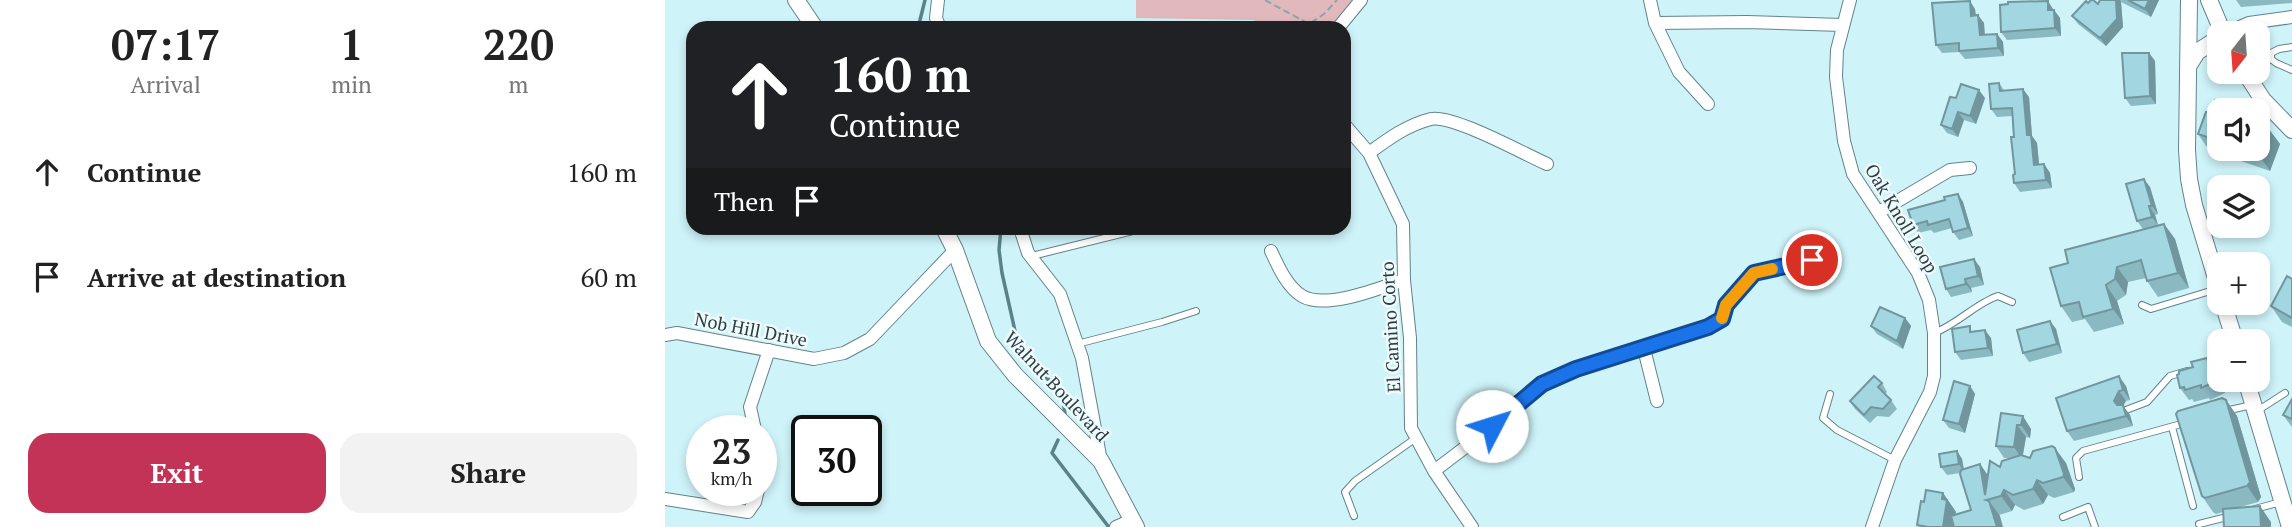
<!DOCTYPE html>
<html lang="en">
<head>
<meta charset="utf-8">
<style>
	:root { --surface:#fff; --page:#f2f2f2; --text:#222; --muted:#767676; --accent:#c33357 }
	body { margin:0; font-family:"PT Serif",serif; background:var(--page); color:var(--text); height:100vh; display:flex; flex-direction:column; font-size:26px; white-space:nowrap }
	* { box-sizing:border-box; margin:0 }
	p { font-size:23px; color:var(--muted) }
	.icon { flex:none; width:38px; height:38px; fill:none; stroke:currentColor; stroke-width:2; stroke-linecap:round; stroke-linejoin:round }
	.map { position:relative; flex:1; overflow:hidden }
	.drawer { display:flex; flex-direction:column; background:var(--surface); width:665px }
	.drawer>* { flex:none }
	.top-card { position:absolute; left:21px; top:21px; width:665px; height:214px; border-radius:21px; box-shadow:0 4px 10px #0003; background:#202124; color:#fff; overflow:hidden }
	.needle { width:46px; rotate:197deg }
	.buttons { position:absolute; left:1542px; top:21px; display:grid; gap:14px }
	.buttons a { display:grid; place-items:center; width:63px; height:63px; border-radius:14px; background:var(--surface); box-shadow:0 4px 10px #0003; font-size:35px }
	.speed { position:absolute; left:21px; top:415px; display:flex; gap:14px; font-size:35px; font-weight:700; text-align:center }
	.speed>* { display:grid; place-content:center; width:91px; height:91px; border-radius:50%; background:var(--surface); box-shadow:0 4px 10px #0003; line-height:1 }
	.speed small { font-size:18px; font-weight:400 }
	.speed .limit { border:4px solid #111; border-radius:10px; background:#fff; color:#111 }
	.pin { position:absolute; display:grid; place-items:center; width:60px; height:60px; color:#fff; margin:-30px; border:4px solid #fff; border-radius:50%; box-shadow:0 2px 7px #0007 }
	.me { position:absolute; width:77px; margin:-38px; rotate:50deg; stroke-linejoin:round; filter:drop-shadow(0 0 5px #0008) }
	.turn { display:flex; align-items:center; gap:24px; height:147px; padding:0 28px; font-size:32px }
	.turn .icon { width:91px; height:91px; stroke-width:2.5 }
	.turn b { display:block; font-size:49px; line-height:60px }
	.then { display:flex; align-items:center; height:66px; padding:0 28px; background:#0003; gap:14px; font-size:26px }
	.eta { display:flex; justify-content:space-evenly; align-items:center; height:119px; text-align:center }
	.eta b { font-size:42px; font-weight:600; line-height:49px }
	.action { display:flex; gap:14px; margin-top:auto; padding:14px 28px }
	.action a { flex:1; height:80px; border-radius:21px; background:var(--accent); color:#fff; font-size:28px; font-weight:600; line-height:80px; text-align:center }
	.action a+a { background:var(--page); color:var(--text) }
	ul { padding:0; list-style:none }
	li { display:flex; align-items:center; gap:21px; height:105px; padding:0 28px }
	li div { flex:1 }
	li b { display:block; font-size:26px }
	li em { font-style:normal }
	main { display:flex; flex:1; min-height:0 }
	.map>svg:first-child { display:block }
</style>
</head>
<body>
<main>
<section class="drawer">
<div class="eta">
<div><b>07:17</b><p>Arrival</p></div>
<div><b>1</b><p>min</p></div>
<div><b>220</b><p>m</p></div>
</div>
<ul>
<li><svg class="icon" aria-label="ahead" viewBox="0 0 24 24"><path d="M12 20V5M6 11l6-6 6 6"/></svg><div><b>Continue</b></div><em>160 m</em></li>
<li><svg class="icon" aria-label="arrive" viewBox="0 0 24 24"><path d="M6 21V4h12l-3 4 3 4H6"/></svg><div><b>Arrive at destination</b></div><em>60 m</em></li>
</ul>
<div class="action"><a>Exit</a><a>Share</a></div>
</section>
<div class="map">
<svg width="1627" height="527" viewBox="0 0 1627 527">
	<rect width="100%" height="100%" fill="#cef3f9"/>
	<path fill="#e1b9bd" d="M471,0H696L673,28H614L588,20L471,18Z"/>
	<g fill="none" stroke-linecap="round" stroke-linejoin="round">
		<path stroke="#598289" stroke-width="3.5" d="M253,28L260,0
			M336,228L334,250L337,273L355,353L368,368L396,389L400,414
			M393,440L387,453L443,526"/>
		<defs>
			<path id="service" d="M1627,47L1614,49L1606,53V59L1611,63L1627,70
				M1592,67L1606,59
				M367,256L480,228
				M1061,305L1089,273L1147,260L1158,266L1160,278
				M1477,305L1486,309L1552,289
				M1269,333C1293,324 1311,303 1333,296L1347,302
				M412,344L497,322L531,311
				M1165,394L1158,418L1172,430L1230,460
				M1461,410L1482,402L1505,376L1522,371
				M1560,411L1587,405
				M1592,411L1620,393
				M1507,427L1528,506
				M1414,477L1411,458L1418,451L1520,423
				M1590,509L1616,502
				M689,516L680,492L690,481L751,438
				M1398,517L1423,507L1430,527
				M1534,524L1566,516"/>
			<path id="minor" d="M273,0L271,18L275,28
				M985,0L990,23L1014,72L1043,104
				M1185,0L1172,50L1171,77L1179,141L1188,174L1253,273L1264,300L1269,333V376L1265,392L1230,460L1207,527
				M990,23L1082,22L1177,25
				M673,28L696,0
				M1561,33L1584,23L1627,17
				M679,124L704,153L738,224L739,280L745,338L746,428L769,471L807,527
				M704,153C723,139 742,125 766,119C787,114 859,154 882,164
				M1214,212L1285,170L1305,168
				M355,228L363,253L395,294L417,358L436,461
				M606,251C613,266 622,287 637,296C661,310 715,288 739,280
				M0,335L12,333L149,359L179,353L205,339L290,250
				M979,349L992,401
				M90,430L85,407L104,350
				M769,471L827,427L877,384L911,369L1043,327L1057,319L1061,305
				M0,499L83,512L90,502L93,490
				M451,527L467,520"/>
			<path id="tertiary" d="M131,0L150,28
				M1524,0L1522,150L1524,179L1529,205L1554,288
				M1544,0L1558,33
				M1524,65L1532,52L1554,38
				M1580,72L1598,100L1627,130
				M279,228L290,250L323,341L350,375L436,461L471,527
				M1558,303L1570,341
				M1581,380L1625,527"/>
		</defs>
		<use href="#service" stroke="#62838a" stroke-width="8"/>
		<use href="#minor" stroke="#62838a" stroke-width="14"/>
		<use href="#tertiary" stroke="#62838a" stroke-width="18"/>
		<path stroke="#8aa5aa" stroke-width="2" stroke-dasharray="7 3.5" stroke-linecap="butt" d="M600,0L644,24L659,14L672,0"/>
		<use href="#service" stroke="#fff" stroke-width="6"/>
		<use href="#minor" stroke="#fff" stroke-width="12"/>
		<use href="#tertiary" stroke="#fff" stroke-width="16"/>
	</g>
	<path fill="#8bb9c2" d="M1435,0H1494L1486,17L1456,2L1458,27L1441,46L1413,24L1407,16L1423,3L1433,4Z
		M1571,0H1627V3L1576,7Z
		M1310,9L1311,15L1319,23L1320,35L1332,34L1338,42L1339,56L1300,59L1294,52L1277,53L1271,45Z
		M1388,9L1395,18L1396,36L1342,40L1336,32Z
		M1484,53L1490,61L1491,104L1466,106L1460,98Z
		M1334,83L1339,90L1364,97L1367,136L1372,143L1374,165L1379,164L1385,173L1387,188L1355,192L1349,183L1350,174L1347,116L1332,117L1326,109Z
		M1291,98H1320L1311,124L1299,120L1293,137L1282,133L1276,125Z
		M1550,100L1569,106L1572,110H1554V149H1592V124L1603,128L1615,144L1605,171L1544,150L1533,134L1541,112L1546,113Z
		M1485,187L1493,214L1490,215L1493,225L1499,224L1510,239L1524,288L1493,297L1482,281L1481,278L1463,282L1461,295L1452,301L1459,324L1429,332L1420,319L1407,322L1396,306L1403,263L1478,229L1472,221Z
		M1293,194L1298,202L1308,236L1294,240L1288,232L1287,228L1269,233L1266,230L1253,233L1248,225L1280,200Z
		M1315,267L1319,285L1306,288L1307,292L1286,297L1281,289Z
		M1627,279V327L1617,322L1606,306Z
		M1240,318L1246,326L1238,349L1212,334L1206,326Z
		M1385,321L1391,329L1397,353L1364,362L1358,353Z
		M1308,332L1326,338L1328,356L1296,360L1290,352Z
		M1542,358L1545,362L1546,361L1554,372V380L1560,393L1545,400L1544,398L1529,402L1527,399L1524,400L1515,388L1528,367Z
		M1217,383L1222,392L1220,394L1226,400L1232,409L1224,417L1212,416L1205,423L1190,409L1185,401Z
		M1305,386L1310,394L1300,433L1284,428L1278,420Z
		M1461,386L1465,400L1461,401L1458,406L1465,415L1468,426L1409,441L1402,431Z
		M1627,399V427L1618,415Z
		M1561,400L1572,416L1596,497L1593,502L1572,508L1606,522V527H1559L1558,512L1551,514L1548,512L1537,496Z
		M1336,413L1366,429L1365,438L1361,437L1358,455L1365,458L1401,463L1410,489L1409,492L1389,498L1383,495L1378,504L1359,510L1350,505L1347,511L1334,515L1335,516L1289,525L1288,527H1254L1252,525L1259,502L1278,493L1291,512L1290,515L1306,510L1295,473L1282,475L1276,467L1292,451L1297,459L1299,469L1315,464L1323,476L1346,458H1339L1331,446Z"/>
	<path fill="#71969e" d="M1451,0H1455L1456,2L1458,27L1441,46L1435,38Z
		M1484,0H1494L1486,17L1480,9Z
		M1305,1L1310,9L1311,24L1306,16Z
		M1383,1L1388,9L1389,19L1383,10Z
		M1389,10L1395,18L1396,36L1390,28Z
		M1313,15L1319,23L1320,43L1315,35Z
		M1332,34L1338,42L1339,56L1333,48Z
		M1484,53L1490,61L1491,104L1485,96Z
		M1358,89L1364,97L1367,136L1372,143L1375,174L1369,165L1362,135Z
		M1314,90L1320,98L1311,124L1305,116Z
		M1293,112L1299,120L1293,137L1287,129Z
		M1603,128L1615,144L1605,171L1594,155Z
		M1379,164L1385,173L1387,188L1381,180Z
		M1479,179L1485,187L1493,214L1487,206Z
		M1293,194L1298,202L1308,236L1303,228Z
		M1484,206L1490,215L1493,225L1487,217Z
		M1499,224L1510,239L1524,288L1513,273Z
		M1309,259L1315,267L1319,285L1313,276Z
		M1452,267L1463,282L1461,295L1450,279Z
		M1300,279L1306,288L1307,292L1301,284Z
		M1441,285L1452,301L1459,324L1448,309Z
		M1240,318L1246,326L1238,349L1232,341Z
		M1385,321L1391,329L1397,353L1392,344Z
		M1320,330L1326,338L1328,356L1323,348Z
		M1542,358L1547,365L1546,361L1554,372V380H1557L1560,393L1552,381Z
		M1454,376L1461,386L1465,400L1458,390Z
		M1305,386L1310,394L1300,433L1294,424Z
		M1454,391L1461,401L1458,406L1465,415L1468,426L1449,401Z
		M1561,400L1572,416L1596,497L1593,502L1582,486Z
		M1358,416L1366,429L1365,438L1356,425Z
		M1352,425L1361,437L1357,459L1349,447Z
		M1390,448L1401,463L1410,489L1409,492L1398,477Z
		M1292,451L1297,459L1299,472L1294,464Z
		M1315,464L1326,480L1320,495Z
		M1372,480L1383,495L1378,504L1368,489Z
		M1339,490L1350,505L1347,511L1336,496Z
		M1278,493L1291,512L1288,527H1278L1277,499Z
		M1324,501L1335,516L1338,527H1332Z
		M1595,506L1606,522V527H1596Z"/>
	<path fill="#a2d7e1" stroke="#71969e" stroke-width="2" d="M1426,0H1428L1433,4L1435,0H1451L1452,19L1435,38L1407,16L1421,1L1423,3Z
		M1463,0H1484L1480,9Z
		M1305,1L1306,16L1313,15L1315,35L1332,34L1333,48L1294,51V43L1271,45L1267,3Z
		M1383,1V10H1389L1390,28L1336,32L1335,5L1343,4V2Z
		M1457,53H1484L1485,96L1460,98Z
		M1334,83L1335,91L1358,89L1362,135H1366L1369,165L1379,164L1381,180L1349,183L1348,175L1350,174L1346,137H1349L1347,108L1326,109L1324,84Z
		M1296,84L1314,90L1305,116L1293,112L1287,129L1276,125L1285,97L1291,98Z
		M1550,100L1569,106L1568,110H1554V141L1533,134L1541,112L1546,113Z
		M1592,124L1603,128L1594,155L1576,149H1592Z
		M1479,179L1487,206H1484L1487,217L1472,221L1461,184Z
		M1293,194L1303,228L1288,232L1284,219L1263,225L1262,221L1248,225L1243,210L1280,200L1279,197Z
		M1499,224L1513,273L1482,281L1476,260L1452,267L1450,279L1441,285L1448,309L1418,317L1414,302L1396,306L1385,268L1403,263L1400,250Z
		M1309,259L1313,276L1300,279L1301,284L1281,289L1275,267Z
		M1622,276L1627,279V318L1606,306Z
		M1215,307L1240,318L1232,341L1206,326Z
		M1385,321L1392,344L1358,353L1352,330Z
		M1305,326V332L1320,330L1323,348L1290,352L1287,329Z
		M1542,358L1543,362L1546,361L1552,381L1536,388V385L1520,390L1519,387L1515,388L1512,375L1514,374V371L1528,367L1526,362Z
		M1209,376L1217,383L1213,387L1226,400L1218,409L1206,407L1199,415L1185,401Z
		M1454,376L1458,390L1454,391L1449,401L1452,405H1458L1461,416L1402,431L1391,398Z
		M1289,381L1305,386L1294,424L1278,420Z
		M1557,398L1561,400L1585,482L1582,486L1540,498L1537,496L1511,414L1513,411Z
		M1627,399V419L1618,415Z
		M1336,413L1358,416L1356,425H1352L1349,447L1331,446Z
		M1387,446L1390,448L1399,474L1398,477L1378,483L1372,480L1368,489L1348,495L1339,490L1336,496L1321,500L1324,501L1332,527H1289L1286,516L1306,510L1295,474L1296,470L1315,464L1320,495L1325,461L1335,467L1337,461L1356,455L1365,458L1368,451Z
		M1292,451L1294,464L1276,467L1274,454Z
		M1261,490L1278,493L1277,499L1282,500L1278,527H1263L1252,525L1256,501L1259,502Z
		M1595,506L1596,527H1559L1558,509Z"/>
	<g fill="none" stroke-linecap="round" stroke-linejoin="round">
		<defs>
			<path id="route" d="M827,426L877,384L911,369L1043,327L1057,319L1061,305L1089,273L1147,260"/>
		</defs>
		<use href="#route" stroke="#114b97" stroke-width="18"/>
		<use href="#route" stroke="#1a73e8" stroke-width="12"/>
		<path stroke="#f59e0b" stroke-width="12" d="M1057,318L1061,305L1089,273L1107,269"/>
	</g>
	<g text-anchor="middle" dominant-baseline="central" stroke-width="5" stroke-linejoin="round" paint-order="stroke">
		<g font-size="18" fill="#2f3d40" stroke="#edfbfe">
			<text transform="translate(1237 218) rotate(59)">Oak Knoll Loop</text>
			<text transform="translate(725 327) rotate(-93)">El Camino Corto</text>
			<text transform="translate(86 329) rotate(11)">Nob Hill Drive</text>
			<text transform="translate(392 386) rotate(47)">Walnut Boulevard</text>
		</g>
	</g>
</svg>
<div class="buttons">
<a><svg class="needle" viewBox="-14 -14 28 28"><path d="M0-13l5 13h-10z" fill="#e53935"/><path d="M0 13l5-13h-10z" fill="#767676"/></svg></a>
<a><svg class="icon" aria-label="sound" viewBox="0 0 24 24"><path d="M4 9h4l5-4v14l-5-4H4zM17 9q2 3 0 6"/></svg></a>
<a><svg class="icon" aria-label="layers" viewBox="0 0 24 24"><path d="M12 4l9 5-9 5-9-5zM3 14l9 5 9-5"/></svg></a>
<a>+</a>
<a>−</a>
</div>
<div class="speed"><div>23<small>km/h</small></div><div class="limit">30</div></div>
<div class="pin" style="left:1147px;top:260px;background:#d93025"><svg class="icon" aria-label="arrive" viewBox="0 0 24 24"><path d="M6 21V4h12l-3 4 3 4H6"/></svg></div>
<svg class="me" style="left:827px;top:426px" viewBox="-20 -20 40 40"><circle r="19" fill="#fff"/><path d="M0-13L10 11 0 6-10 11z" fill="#1a73e8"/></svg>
<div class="top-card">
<div class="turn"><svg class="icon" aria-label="ahead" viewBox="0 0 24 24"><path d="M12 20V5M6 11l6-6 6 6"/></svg><div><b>160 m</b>Continue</div></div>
<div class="then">Then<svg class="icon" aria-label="arrive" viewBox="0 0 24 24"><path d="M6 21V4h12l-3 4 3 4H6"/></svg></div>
</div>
</div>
</main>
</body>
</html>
